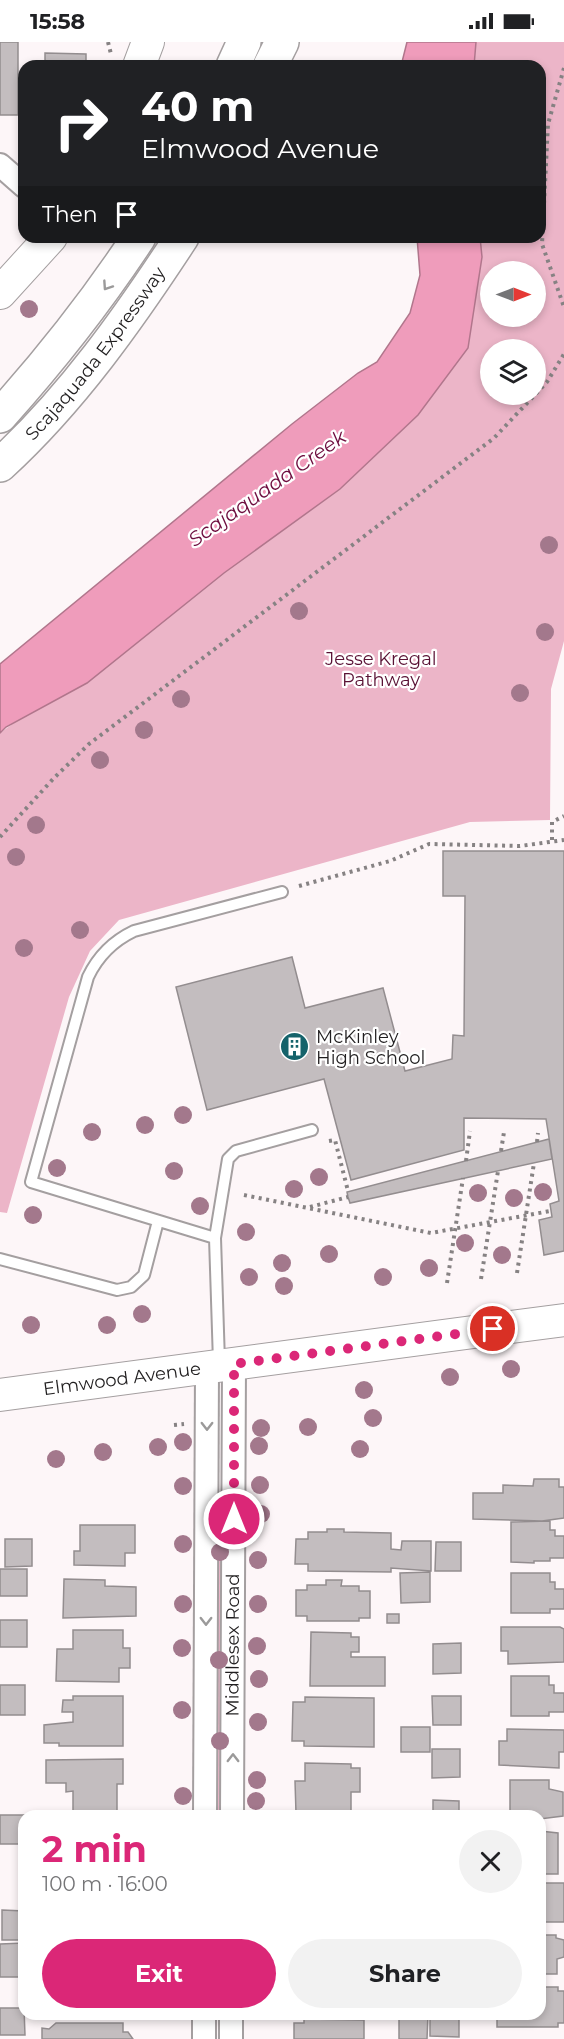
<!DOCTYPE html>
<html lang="en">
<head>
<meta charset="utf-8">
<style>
	:root { --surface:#fff; --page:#f2f2f2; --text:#202124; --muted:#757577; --accent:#db2777 }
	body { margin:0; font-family:Montserrat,sans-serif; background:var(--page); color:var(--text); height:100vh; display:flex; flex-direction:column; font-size:22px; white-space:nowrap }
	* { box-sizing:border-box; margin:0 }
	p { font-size:20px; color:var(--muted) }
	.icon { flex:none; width:33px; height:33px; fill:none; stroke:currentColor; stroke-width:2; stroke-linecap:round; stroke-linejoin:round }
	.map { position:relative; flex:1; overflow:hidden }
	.drawer { position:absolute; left:18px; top:1768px; width:528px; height:210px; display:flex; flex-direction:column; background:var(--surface); border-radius:18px; box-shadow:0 3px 9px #0003 }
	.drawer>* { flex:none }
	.hud { position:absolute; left:18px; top:18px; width:528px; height:183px; border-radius:18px; box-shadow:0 3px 9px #0003; background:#202124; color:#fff; overflow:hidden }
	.needle { width:39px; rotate:90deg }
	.tools { position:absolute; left:480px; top:219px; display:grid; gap:12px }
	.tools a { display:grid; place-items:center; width:66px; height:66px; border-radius:50%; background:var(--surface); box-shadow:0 3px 9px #0003; font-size:30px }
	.pin { position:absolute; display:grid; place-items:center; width:51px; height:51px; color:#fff; margin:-26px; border:3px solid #fff; border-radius:50%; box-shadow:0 2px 6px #0007 }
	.me { position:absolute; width:66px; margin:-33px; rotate:0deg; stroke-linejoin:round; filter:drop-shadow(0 0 4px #0008) }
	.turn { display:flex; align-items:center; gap:21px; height:126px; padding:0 24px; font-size:27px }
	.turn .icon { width:78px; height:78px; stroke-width:2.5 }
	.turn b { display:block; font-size:42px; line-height:51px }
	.then { display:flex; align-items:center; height:57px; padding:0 24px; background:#0003; gap:12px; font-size:22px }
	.round { display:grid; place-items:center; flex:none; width:63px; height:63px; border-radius:32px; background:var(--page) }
	.summary { display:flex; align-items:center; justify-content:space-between; height:102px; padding:0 24px }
	h1 { font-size:36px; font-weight:700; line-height:45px; color:var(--accent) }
	.primary-button { display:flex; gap:12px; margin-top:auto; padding:12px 24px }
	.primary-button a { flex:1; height:69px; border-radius:36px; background:var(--accent); color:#fff; font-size:24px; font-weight:700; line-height:69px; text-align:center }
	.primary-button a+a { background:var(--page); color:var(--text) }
	.status { display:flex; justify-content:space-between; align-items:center; height:42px; padding:0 30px; background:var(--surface); direction:ltr }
	.status svg { height:16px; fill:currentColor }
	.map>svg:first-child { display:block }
</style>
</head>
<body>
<div class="status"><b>15:58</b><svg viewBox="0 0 49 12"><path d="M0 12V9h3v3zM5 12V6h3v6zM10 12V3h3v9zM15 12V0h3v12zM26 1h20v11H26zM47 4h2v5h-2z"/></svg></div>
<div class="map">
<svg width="564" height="1997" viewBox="0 0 564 1997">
	<rect width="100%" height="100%" fill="#fdf6f8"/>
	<path fill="#ecb5c8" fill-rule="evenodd" d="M476,0H564V599L551,647L550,778L470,780L119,878L90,909L69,955L7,1171L0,1170V691L340,447L418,373L482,215L480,195H540V24H474ZM490,230H536V274H490ZM490,308H536V352H490Z
		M220,1456L224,1457L225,1774H212L216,1457Z"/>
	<path fill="#ef9cbb" stroke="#b1768c" stroke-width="1.5" d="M407,0H476L474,24H401Z
		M417,195H480L482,215L468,306L418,373L340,447L224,531L87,641L6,685L0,691V622L292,382L358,331L377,320L410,271L420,233Z"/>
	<path fill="#c3bdbf" stroke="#938d8f" stroke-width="1.5" d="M0,0H18V73H0Z
		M45,11L86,12V24H45Z
		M443,809H564V1209L544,1213L539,1178L552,1175L550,1162L559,1159L546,1077L464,1076V1108L351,1138L324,1037L207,1068L176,945L292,915L305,966L383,946L405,1029L452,1017L453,993L464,994L465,854H443Z
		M549,1097L552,1117L350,1161L348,1155L347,1150Z
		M534,1437H559V1445H564V1476L542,1479L473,1477V1451H503V1443L533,1444Z
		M550,1479V1488H555V1494H564V1516H550V1519H534V1521L511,1520V1480Z
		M80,1483H135V1511H125V1524L74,1523V1509H80Z
		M327,1487H344V1490L391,1491V1507L401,1508L402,1499H431V1529L391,1526V1530L308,1529V1522H295L296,1497H308V1490H327Z
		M5,1497H32V1524L5,1525Z
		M436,1500H461V1529H435Z
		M0,1527H27V1554H0Z
		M430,1530V1560L401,1561L400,1531Z
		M511,1531H550V1540H555V1547H564V1567H550V1571H511Z
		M64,1537L105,1538V1544L136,1545V1574L63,1576Z
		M326,1538H342L341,1544H359V1549H370V1576H359V1579H307V1574H296V1548H307V1543H326Z
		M387,1572H399V1581H387Z
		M0,1578H27V1605H0Z
		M501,1585H560L564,1587V1620L508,1622V1609H501Z
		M73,1588H123V1606H130V1626H119V1640L56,1639L57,1607H73Z
		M311,1590L351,1591V1595H359V1610H351V1615H385V1644H310Z
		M461,1601V1631L433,1632V1602Z
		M511,1634H549V1643H554V1651H564V1670H549V1674H511Z
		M0,1643H25V1673H0Z
		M73,1654H123V1704H59V1701H44V1683L73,1680V1670H62L63,1658H73Z
		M432,1654H461V1683H433Z
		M305,1655L374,1656V1705L304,1704V1699H292L293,1660H305Z
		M401,1685H430V1710H401Z
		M507,1687L564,1688V1710H559V1726L499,1723V1699H507Z
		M432,1707H460V1735L432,1736Z
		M123,1717V1742H117V1770H73V1749L66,1750V1741H46V1718Z
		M305,1721L351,1722V1726H360V1750H351V1773L296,1771L295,1739H305Z
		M510,1738H549V1747L563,1750V1774L540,1777V1774H510Z
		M433,1758L459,1759V1774H433Z
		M0,1773H29L24,1774V1802H0Z
		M540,1789L558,1791V1832H540Z
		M540,1841H564V1880H540Z
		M2,1868L24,1869V1898H2Z
		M540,1893H556V1896L564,1898V1915L557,1917V1932H540Z
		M24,1901V1935H0V1902Z
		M540,1945H558V1949H564V1981H558V1985H497V1972H540Z
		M0,1966H24L25,1993H0Z
		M399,1972H428L427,1997H399Z
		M430,1972H459V1995L430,1994Z
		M304,1977L364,1978V1997H294V1981H304Z
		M56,1981H123V1990H128L133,1997H42V1986L49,1987Z"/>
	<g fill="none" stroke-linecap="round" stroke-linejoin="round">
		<defs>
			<path id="lane" d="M215,1196L31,1140L88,935C98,914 113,899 134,889L282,850
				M0,1217L117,1248L131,1245L144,1233L158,1179
				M219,1320L215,1196L228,1117L236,1109L312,1088"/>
			<g id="street">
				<path d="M0,123L24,144"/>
				<path d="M205,1774L207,1326"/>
				<path id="s1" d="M232,1774L234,1322"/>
				<path d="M204,1997V1972"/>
				<path d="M231,1997V1972"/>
			</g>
			<g id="secondary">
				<path d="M139,24L148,0"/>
				<path d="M0,251L51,195"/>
				<path id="s2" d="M0,1353L564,1278"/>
			</g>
			<g id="highway">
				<path d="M233,24L244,0"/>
				<path d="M270,24L282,0"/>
				<path d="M0,374C51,317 97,259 139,195"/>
				<path id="s3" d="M0,423C72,357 129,276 182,195"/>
			</g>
		</defs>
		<use href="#lane" stroke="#a49fa0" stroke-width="14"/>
		<use href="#street" stroke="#a49fa0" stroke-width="26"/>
		<use href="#secondary" stroke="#a49fa0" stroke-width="34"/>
		<use href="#highway" stroke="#a49fa0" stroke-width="36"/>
		<path stroke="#868283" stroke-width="4" stroke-dasharray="3 4.5" stroke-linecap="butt" d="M108,0L111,12
			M564,26L548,82L542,202L564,265
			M0,795L54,736L89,702L494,396L547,340L564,312
			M552,798V780L564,774
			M299,844L390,819L429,802L520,804L564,798
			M329,1099L335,1098L348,1149
			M537,1100L538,1091
			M501,1109L504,1090
			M466,1119L470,1089
			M244,1153L431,1191L550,1169
			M310,1165L348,1155
			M517,1231L534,1121
			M481,1237L498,1129
			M447,1241L463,1136
			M174,1383L184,1382"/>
		<use href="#lane" stroke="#fff" stroke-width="10"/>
		<use href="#street" stroke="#fff" stroke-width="22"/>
		<use href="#secondary" stroke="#fff" stroke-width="32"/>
		<use href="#highway" stroke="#fff" stroke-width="33"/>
	</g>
	<g fill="#a3788c">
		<circle cx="29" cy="267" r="9"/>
		<circle cx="549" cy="503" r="9"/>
		<circle cx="299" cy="569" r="9"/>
		<circle cx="545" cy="590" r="9"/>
		<circle cx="520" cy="651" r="9"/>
		<circle cx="181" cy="657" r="9"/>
		<circle cx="144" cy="688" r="9"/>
		<circle cx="100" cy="718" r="9"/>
		<circle cx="36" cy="783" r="9"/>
		<circle cx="16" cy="815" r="9"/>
		<circle cx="80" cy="888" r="9"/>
		<circle cx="24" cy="906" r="9"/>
		<circle cx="183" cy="1073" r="9"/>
		<circle cx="145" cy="1083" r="9"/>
		<circle cx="92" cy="1090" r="9"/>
		<circle cx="57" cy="1126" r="9"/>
		<circle cx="174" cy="1129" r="9"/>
		<circle cx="319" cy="1135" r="9"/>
		<circle cx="294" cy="1147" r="9"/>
		<circle cx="543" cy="1150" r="9"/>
		<circle cx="478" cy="1151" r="9"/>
		<circle cx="514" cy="1156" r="9"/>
		<circle cx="200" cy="1164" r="9"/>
		<circle cx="33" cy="1173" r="9"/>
		<circle cx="246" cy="1190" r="9"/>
		<circle cx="465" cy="1201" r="9"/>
		<circle cx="329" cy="1212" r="9"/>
		<circle cx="502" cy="1213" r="9"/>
		<circle cx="282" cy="1221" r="9"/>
		<circle cx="429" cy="1226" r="9"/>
		<circle cx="249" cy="1235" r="9"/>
		<circle cx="383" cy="1235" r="9"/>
		<circle cx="284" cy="1244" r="9"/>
		<circle cx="142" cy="1272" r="9"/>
		<circle cx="31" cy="1283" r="9"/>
		<circle cx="107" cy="1283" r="9"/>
		<circle cx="511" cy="1327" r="9"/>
		<circle cx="450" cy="1335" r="9"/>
		<circle cx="364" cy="1348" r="9"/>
		<circle cx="373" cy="1376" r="9"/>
		<circle cx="308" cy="1385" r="9"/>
		<circle cx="261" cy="1386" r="9"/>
		<circle cx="183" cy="1400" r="9"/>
		<circle cx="259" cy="1404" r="9"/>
		<circle cx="158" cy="1405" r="9"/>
		<circle cx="360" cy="1407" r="9"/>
		<circle cx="103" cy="1410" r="9"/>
		<circle cx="56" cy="1417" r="9"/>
		<circle cx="260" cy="1443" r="9"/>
		<circle cx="183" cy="1444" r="9"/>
		<circle cx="261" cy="1472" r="9"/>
		<circle cx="183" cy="1502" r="9"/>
		<circle cx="220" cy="1510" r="9"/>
		<circle cx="258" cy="1518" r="9"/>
		<circle cx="183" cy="1562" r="9"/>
		<circle cx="258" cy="1562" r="9"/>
		<circle cx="257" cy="1604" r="9"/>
		<circle cx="182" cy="1606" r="9"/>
		<circle cx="219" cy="1618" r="9"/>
		<circle cx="259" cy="1637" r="9"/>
		<circle cx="182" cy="1668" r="9"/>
		<circle cx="258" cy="1680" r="9"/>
		<circle cx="220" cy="1699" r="9"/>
		<circle cx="257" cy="1738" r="9"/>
		<circle cx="183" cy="1754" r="9"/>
		<circle cx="256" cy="1759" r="9"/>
	</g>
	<defs><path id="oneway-chevron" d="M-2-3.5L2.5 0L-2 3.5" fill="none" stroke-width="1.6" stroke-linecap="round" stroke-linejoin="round" transform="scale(1.5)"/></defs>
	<g stroke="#9b9a9a">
		<use href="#oneway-chevron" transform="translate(107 244) rotate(124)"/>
		<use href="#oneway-chevron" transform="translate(207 1384) rotate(90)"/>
		<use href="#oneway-chevron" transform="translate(206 1579) rotate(90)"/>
		<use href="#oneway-chevron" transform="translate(233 1716) rotate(-90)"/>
	</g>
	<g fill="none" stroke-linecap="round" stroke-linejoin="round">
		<path stroke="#db2777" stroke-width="10" stroke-dasharray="0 18" d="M234,1477V1322L493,1287"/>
	</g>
	<defs>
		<symbol id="building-disc" viewBox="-11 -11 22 22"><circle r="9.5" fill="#15636b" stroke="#fff"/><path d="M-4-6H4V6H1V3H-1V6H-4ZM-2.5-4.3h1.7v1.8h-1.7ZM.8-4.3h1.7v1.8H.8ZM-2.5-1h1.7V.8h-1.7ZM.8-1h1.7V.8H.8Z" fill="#fff"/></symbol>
	</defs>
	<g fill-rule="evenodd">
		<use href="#building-disc" x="278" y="988" width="33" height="33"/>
	</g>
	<g text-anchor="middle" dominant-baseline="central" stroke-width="4.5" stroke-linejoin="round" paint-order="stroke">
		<g font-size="18" fill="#201e1f" stroke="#fff">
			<text stroke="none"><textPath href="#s3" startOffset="147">Scajaquada Expressway</textPath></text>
			<text stroke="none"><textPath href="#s2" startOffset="123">Elmwood Avenue</textPath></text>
			<text stroke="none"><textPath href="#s1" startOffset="171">Middlesex Road</textPath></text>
		</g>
		<g font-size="18" fill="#591134" stroke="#fff">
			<text x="381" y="617">Jesse Kregal<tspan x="381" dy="21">Pathway</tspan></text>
		</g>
		<g font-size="18" fill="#201e1f" stroke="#fff" text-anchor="start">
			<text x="316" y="995">McKinley<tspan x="316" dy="21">High School</tspan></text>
		</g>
		<g font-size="20" font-style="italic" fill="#6d0c3e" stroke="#fff">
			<text transform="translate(267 446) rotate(-35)">Scajaquada Creek</text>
		</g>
	</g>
</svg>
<div class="tools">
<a><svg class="needle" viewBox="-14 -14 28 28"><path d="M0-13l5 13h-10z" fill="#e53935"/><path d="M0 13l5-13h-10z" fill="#757577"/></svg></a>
<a><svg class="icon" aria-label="layers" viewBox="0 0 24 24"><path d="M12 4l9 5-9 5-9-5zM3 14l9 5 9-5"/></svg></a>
</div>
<div class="pin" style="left:493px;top:1287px;background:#d93025"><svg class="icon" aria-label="arrive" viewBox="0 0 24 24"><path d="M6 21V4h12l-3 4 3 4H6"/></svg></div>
<svg class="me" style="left:234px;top:1477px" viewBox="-20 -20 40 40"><circle r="17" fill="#db2777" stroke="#fff" stroke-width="3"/><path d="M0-11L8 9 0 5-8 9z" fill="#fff"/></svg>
<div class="hud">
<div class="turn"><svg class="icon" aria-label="right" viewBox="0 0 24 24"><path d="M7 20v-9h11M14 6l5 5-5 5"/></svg><div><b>40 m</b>Elmwood Avenue</div></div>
<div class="then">Then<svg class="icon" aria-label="arrive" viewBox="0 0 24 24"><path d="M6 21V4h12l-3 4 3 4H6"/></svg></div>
</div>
<section class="drawer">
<div class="summary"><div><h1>2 min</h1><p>100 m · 16:00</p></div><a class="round"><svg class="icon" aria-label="close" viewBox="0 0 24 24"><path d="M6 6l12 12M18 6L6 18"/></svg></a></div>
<div class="primary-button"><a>Exit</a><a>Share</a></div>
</section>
</div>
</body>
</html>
